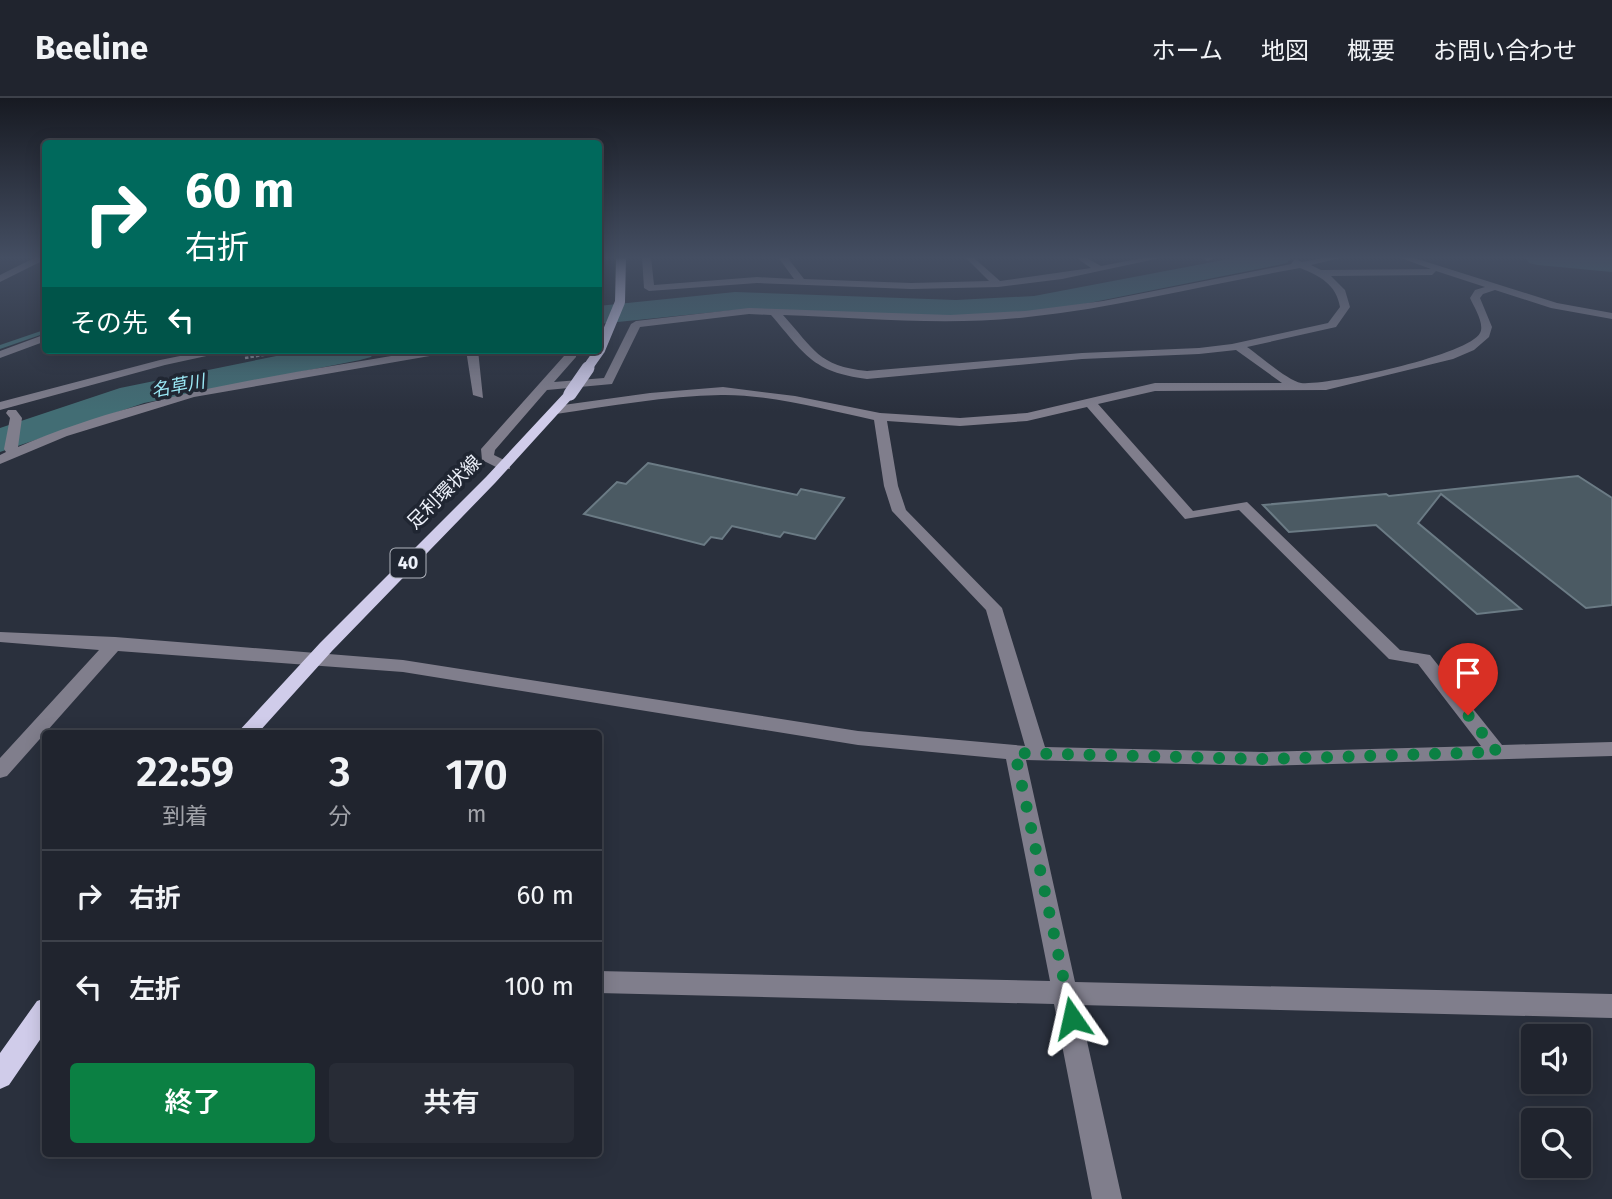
<!DOCTYPE html>
<html lang="ja">
<head>
<meta charset="utf-8">
<style>
	:root { --surface:#20242e; --page:#282c36; --text:#f1f3f6; --muted:#a2a4aa; --line:#3d414a; --accent:#0b8043 }
	body { margin:0; font-family:"Fira Sans","Noto Sans JP",sans-serif; background:var(--page); color:var(--text); height:100vh; display:flex; flex-direction:column; font-size:26px; white-space:nowrap }
	* { box-sizing:border-box; margin:0 }
	p { font-size:23px; color:var(--muted) }
	.icon { flex:none; width:38px; height:38px; fill:none; stroke:currentColor; stroke-width:2; stroke-linecap:round; stroke-linejoin:round }
	.map { position:relative; flex:1; overflow:hidden }
	.drawer { position:absolute; left:42px; top:632px; width:560px; height:427px; display:flex; flex-direction:column; background:var(--surface); border-radius:7px; box-shadow:0 4px 18px #0003,0 0 0 2px var(--line) }
	.drawer>* { flex:none }
	.top-card { position:absolute; left:42px; top:42px; width:560px; height:214px; border-radius:7px; box-shadow:0 4px 18px #0003,0 0 0 2px var(--line); background:#00695c; color:#fff; overflow:hidden }
	.fabs { position:absolute; left:1521px; top:926px; display:grid; gap:14px }
	.fabs a { display:grid; place-items:center; width:70px; height:70px; border-radius:7px; background:var(--surface); box-shadow:0 4px 18px #0003,0 0 0 2px var(--line); font-size:35px }
	.pin { position:absolute; display:grid; place-items:center; width:60px; height:60px; color:#fff; margin:-72px -30px; border-radius:50% 50% 50% 0; rotate:-45deg; box-shadow:0 0 7px #0007 }
	.pin .icon { rotate:45deg }
	.me { position:absolute; width:77px; margin:-38px; rotate:349deg; stroke-linejoin:round; filter:drop-shadow(0 0 5px #0008) }
	.turn { display:flex; align-items:center; gap:24px; height:147px; padding:0 28px; font-size:32px }
	.turn .icon { width:91px; height:91px; stroke-width:2.5 }
	.turn b { display:block; font-size:49px; line-height:60px }
	.then { display:flex; align-items:center; height:66px; padding:0 28px; background:#0003; gap:14px; font-size:26px }
	.eta { display:flex; justify-content:space-evenly; align-items:center; height:119px; text-align:center }
	.eta b { font-size:42px; font-weight:600; line-height:49px }
	.cta { display:flex; gap:14px; margin-top:auto; padding:14px 28px }
	.cta a { flex:1; height:80px; border-radius:7px; background:var(--accent); color:#fff; font-size:28px; font-weight:600; line-height:80px; text-align:center }
	.cta a+a { background:var(--page); color:var(--text) }
	ul { padding:0; list-style:none }
	li { display:flex; align-items:center; gap:21px; height:91px; padding:0 28px; border-top:2px solid var(--line) }
	li div { flex:1 }
	li b { display:block; font-size:26px }
	li em { font-style:normal }
	header { display:flex; align-items:center; gap:42px; box-sizing:border-box; height:98px; padding:0 35px; background:var(--surface); border-bottom:2px solid var(--line) }
	header strong { font-size:33px }
	nav { display:flex; gap:38px; margin-inline-start:auto; font-size:24px }
	.map>svg:first-child { display:block }
</style>
</head>
<body>
<header>
<strong>Beeline</strong>
<nav><a>ホーム</a><a>地図</a><a>概要</a><a>お問い合わせ</a></nav>
</header>
<div class="map">
<svg width="1612" height="1101" viewBox="0 0 1612 1101">
	<rect width="100%" height="100%" fill="#2a303d"/>
	<g fill="none" stroke-linecap="round" stroke-linejoin="round">
		<path fill="#426d74" fill-rule="evenodd" d="M44,232H46V235L0,251V247Z"/>
		<path fill="#426d74" fill-rule="evenodd" d="M1239,159H1291L1287,165L1278,167L1034,216L956,220L735,212L598,226V208L735,194L956,202L1034,198Z
			M1525,159H1612V174L1538,167L1529,165Z
			M306,252H376L371,259L360,262L144,305L0,354V330L120,290Z"/>
	</g>
	<path fill="#4b5a63" stroke="#6b7b85" stroke-width="2" d="M648,365L797,397L801,391L844,400L815,441L784,434L780,439L732,428L722,441L711,439L704,447L584,416L617,384L626,386Z
		M1578,378L1612,400V507L1586,510L1441,396L1418,425L1521,511L1477,516L1376,427L1289,434L1263,407L1386,396L1389,398Z"/>
	<g fill="none" stroke-linecap="round" stroke-linejoin="round">
		<path stroke="#8d929d" stroke-width="2.5" stroke-dasharray="3.5 2" stroke-linecap="butt" d="M1609,159H1612
			M245,260L293,252"/>
		<path fill="#807e8c" fill-rule="evenodd" d="M36,159L46,161L0,184V177Z
			M642,159H651L654,187L757,179L794,181L778,159H787L804,181L911,185L989,183L965,159H973L1000,183L1091,170L1075,159H1085L1101,168L1148,159H1165L1062,181L998,189L911,191L757,185L649,193L644,190Z
			M1203,159H1218L1207,163Z
			M1327,159H1344L1311,167L1321,172L1431,171L1398,159H1411L1557,205L1612,215V221L1551,210L1495,192L1483,196L1480,200L1492,229L1489,239L1474,252L1453,261L1326,292L1155,293L1098,306L1193,413L1247,404L1400,552L1430,557L1502,647L1612,644V658L1265,668L1026,662L1075,884L1612,896V920L1079,907L1122,1101H1092L1054,906L598,895V873L1050,883L1006,661L858,647L403,574L118,553L7,678L0,680V660L99,552L0,544V534L115,539L403,562L858,633L1025,648L986,512L892,413L884,388L874,322C827,312 768,296 721,297C666,298 610,308 556,316L550,312L556,308L650,295L723,289L795,298L880,315L960,320L1027,315L1155,285H1282L1236,252L1199,256L1082,261L867,281C812,274 805,256 771,217L749,216L640,229L612,286L547,292L495,352L494,357L510,365V371H500L482,362L481,351L564,258V252H576V259L554,284L604,280L631,226L636,223L749,210L950,217L1025,213L1103,203L1291,166L1295,161L1302,164ZM1300,170C1320,178 1336,186 1340,209L1328,225L1232,246L1199,250L1082,255L867,273C818,268 814,251 783,217C864,220 947,228 1028,219C1120,209 1209,186 1300,170ZM1436,173L1485,189L1475,192L1470,200C1474,209 1485,226 1480,235C1469,257 1327,288 1301,285C1288,283 1259,257 1247,249L1336,229L1350,209L1345,192L1331,178L1432,177ZM1087,309L1185,421L1239,412L1389,561L1418,566L1481,648L1265,654L1045,649L1002,510L906,412L898,388L887,323L960,328L1027,323Z
			M46,236V243L0,260V253Z
			M210,252H234L165,267L0,312V304L160,262Z
			M427,252H453L447,255L194,299L67,338L0,366V357L6,354L4,351L10,320L6,315L8,312H16L22,320L18,349C148,293 289,276 427,252Z
			M466,252H478L483,300L473,297Z"/>
		<path fill="#d0ccea" fill-rule="evenodd" d="M616,159H626L625,204L620,207L615,204Z
			M566,293L576,296L495,385L332,553L258,635H237L320,545L486,379Z
			M46,900V933L9,987L0,991V955L37,903Z"/>
		<path stroke="#d0ccea" stroke-width="10" d="M586,272L600,252L620,204"/>
		<path stroke="#d0ccea" stroke-width="13" d="M570,296L588,270"/>
	</g>
	<linearGradient id="sky" x2="0" y2="1"><stop stop-color="#171a22"/><stop offset="0.51" stop-color="#444e62"/><stop offset="1" stop-color="#444e62" stop-opacity="0"/></linearGradient>
	<rect width="1612" height="313" fill="url(#sky)"/>
	<g fill="none" stroke-linecap="round" stroke-linejoin="round">
		<path stroke="#0b8043" stroke-width="12" stroke-dasharray="0 21.6" d="M1072,920L1015,655L1265,661L1497,654L1468,617"/>
	</g>
	<g text-anchor="middle" dominant-baseline="central" stroke-width="7" stroke-linejoin="round" paint-order="stroke">
		<g font-size="18" font-style="italic" fill="#9be9f6" stroke="#202632">
			<text transform="translate(178 288) rotate(-11)">名草川</text>
		</g>
		<rect fill="#202632" stroke="#b0b4be" stroke-width="2" x="390.5" y="450.5" width="35" height="29" rx="5"/>
		<g font-size="18" font-weight="bold" fill="#edf1fa">
			<text x="408" y="465">40</text>
		</g>
		<g font-size="19" fill="#edf1fa" stroke="#202632">
			<text transform="translate(444 394) rotate(-45)">足利環状線</text>
		</g>
	</g>
</svg>
<div class="fabs">
<a><svg class="icon" aria-label="sound" viewBox="0 0 24 24"><path d="M4 9h4l5-4v14l-5-4H4zM17 9q2 3 0 6"/></svg></a>
<a><svg class="icon" aria-label="search" viewBox="0 0 24 24"><circle cx="10" cy="10" r="6"/><path d="M15 15l6 6"/></svg></a>
</div>
<div class="pin" style="left:1468px;top:617px;background:#d93025"><svg class="icon" aria-label="arrive" viewBox="0 0 24 24"><path d="M6 21V4h12l-3 4 3 4H6"/></svg></div>
<svg class="me" style="left:1072px;top:920px" viewBox="-20 -20 40 40"><path d="M0-17L14 15 0 8-14 15z" fill="#0b8043" stroke="#fff" stroke-width="4"/></svg>
<div class="top-card">
<div class="turn"><svg class="icon" aria-label="right" viewBox="0 0 24 24"><path d="M7 20v-9h11M14 6l5 5-5 5"/></svg><div><b>60 m</b>右折</div></div>
<div class="then">その先<svg class="icon" aria-label="left" viewBox="0 0 24 24"><path d="M17 20v-9H6M10 6l-5 5 5 5"/></svg></div>
</div>
<section class="drawer">
<div class="eta">
<div><b>22:59</b><p>到着</p></div>
<div><b>3</b><p>分</p></div>
<div><b>170</b><p>m</p></div>
</div>
<ul>
<li><svg class="icon" aria-label="right" viewBox="0 0 24 24"><path d="M7 20v-9h11M14 6l5 5-5 5"/></svg><div><b>右折</b></div><em>60 m</em></li>
<li><svg class="icon" aria-label="left" viewBox="0 0 24 24"><path d="M17 20v-9H6M10 6l-5 5 5 5"/></svg><div><b>左折</b></div><em>100 m</em></li>
</ul>
<div class="cta"><a>終了</a><a>共有</a></div>
</section>
</div>
</body>
</html>
